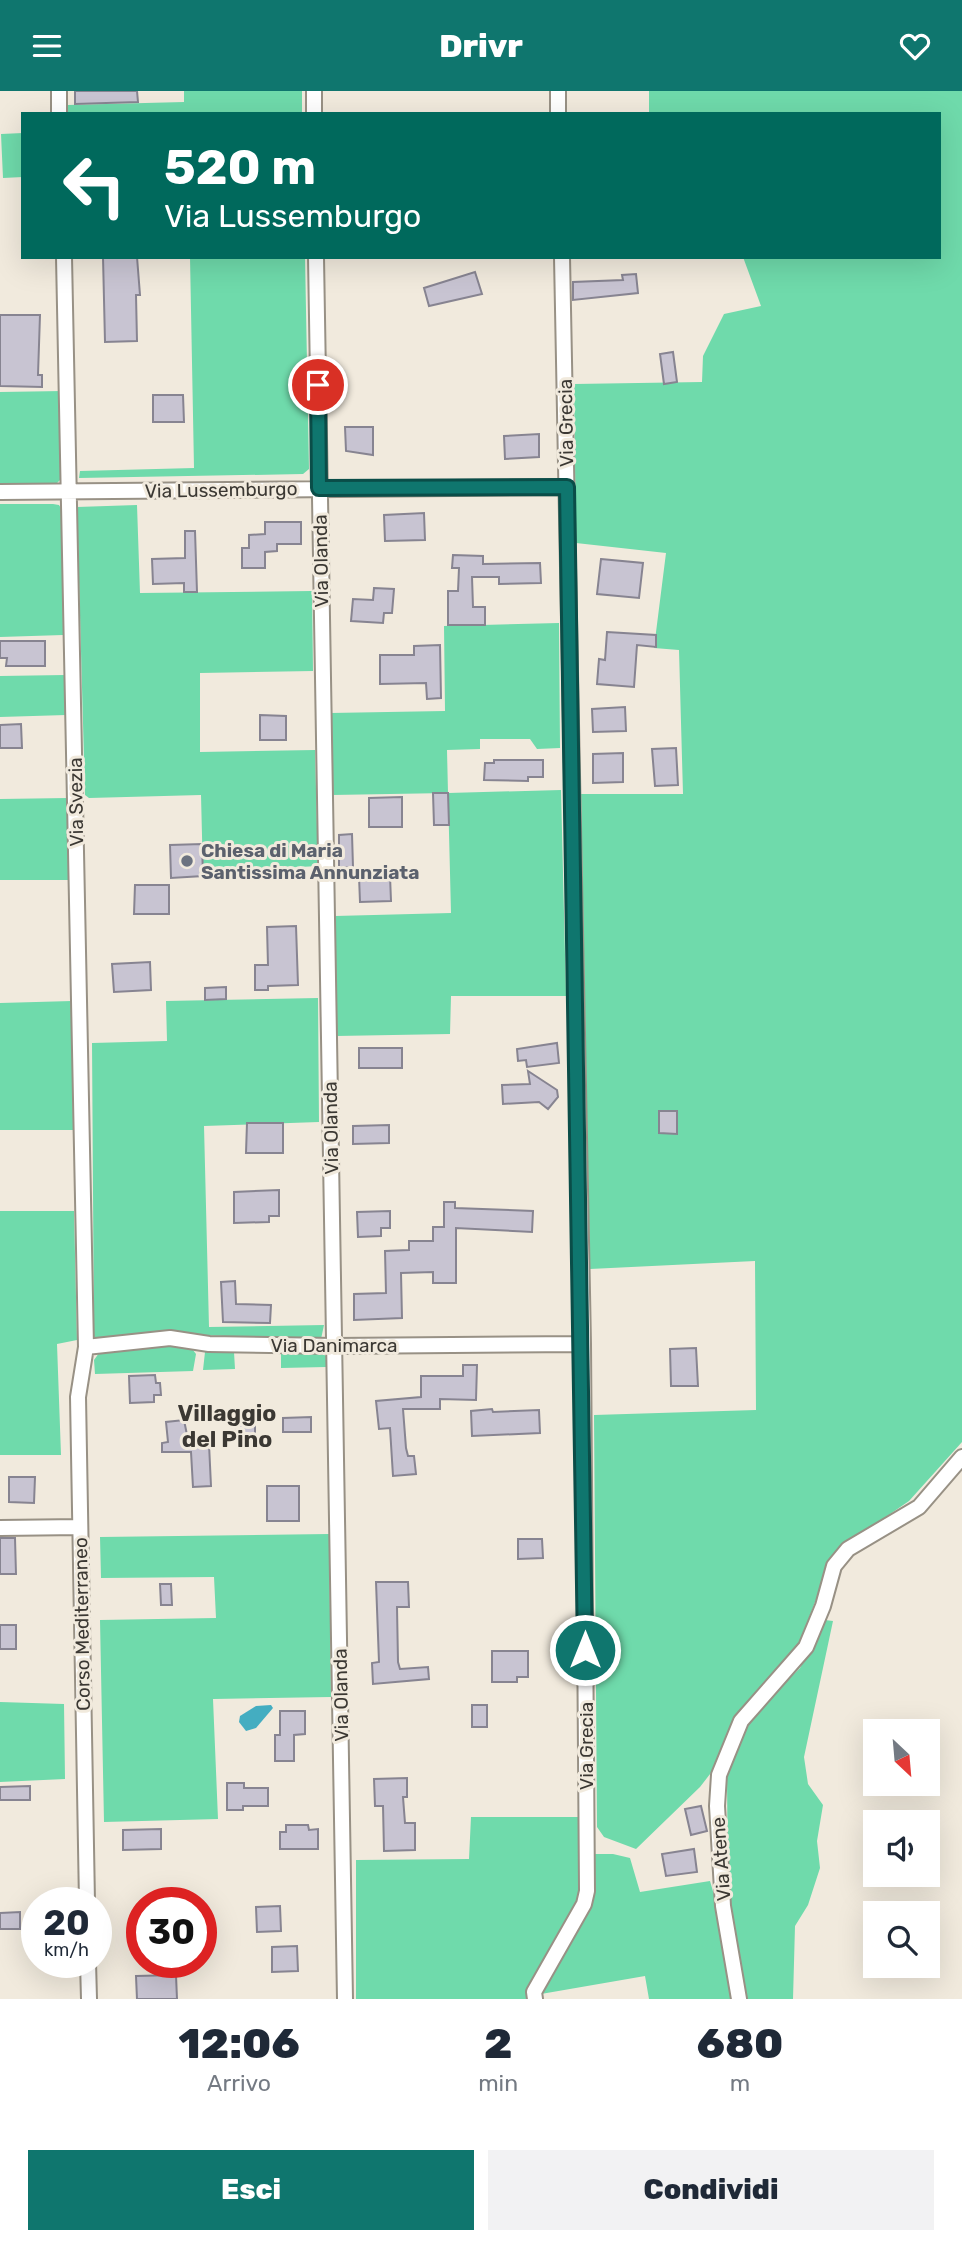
<!DOCTYPE html>
<html lang="it">
<head>
<meta charset="utf-8">
<style>
	:root { --surface:#fff; --page:#f2f2f3; --text:#1f2937; --muted:#747a83; --accent:#0f766e }
	body { margin:0; font-family:Rubik,sans-serif; background:var(--page); color:var(--text); height:100vh; display:flex; flex-direction:column; font-size:26px; white-space:nowrap }
	* { box-sizing:border-box; margin:0 }
	p { font-size:23px; color:var(--muted) }
	.icon { flex:none; width:38px; height:38px; fill:none; stroke:currentColor; stroke-width:2; stroke-linecap:round; stroke-linejoin:round }
	.map { position:relative; height:1908px; overflow:hidden }
	.panel { display:flex; flex-direction:column; background:var(--surface); flex:1 }
	.panel>* { flex:none }
	.top-card { position:absolute; left:21px; top:21px; width:920px; height:147px; border-radius:0px; box-shadow:0 7px 28px #0002; background:#00695c; color:#fff; overflow:hidden }
	.needle { width:46px; rotate:154deg }
	.controls { position:absolute; left:863px; top:1628px; display:grid; gap:14px }
	.controls a { display:grid; place-items:center; width:77px; height:77px; border-radius:0px; background:var(--surface); box-shadow:0 7px 28px #0002; font-size:35px }
	.speed { position:absolute; left:21px; top:1796px; display:flex; gap:14px; font-size:35px; font-weight:700; text-align:center }
	.speed>* { display:grid; place-content:center; width:91px; height:91px; border-radius:50%; background:var(--surface); box-shadow:0 7px 28px #0002; line-height:1 }
	.speed small { font-size:18px; font-weight:400 }
	.speed .limit { border:10px solid #d22; background:#fff; color:#111 }
	.pin { position:absolute; display:grid; place-items:center; width:60px; height:60px; color:#fff; margin:-30px; border:4px solid #fff; border-radius:50%; box-shadow:0 2px 7px #0007 }
	.me { position:absolute; width:77px; margin:-38px; rotate:0deg; stroke-linejoin:round; filter:drop-shadow(0 0 5px #0008) }
	.turn { display:flex; align-items:center; gap:24px; height:147px; padding:0 28px; font-size:32px }
	.turn .icon { width:91px; height:91px; stroke-width:2.5 }
	.turn b { display:block; font-size:49px; line-height:60px }
	.eta { display:flex; justify-content:space-evenly; align-items:center; height:119px; text-align:center }
	.eta b { font-size:42px; font-weight:800; line-height:49px }
	.primary-button { display:flex; gap:14px; margin-top:auto; padding:14px 28px }
	.primary-button a { flex:1; height:80px; border-radius:0px; background:var(--accent); color:#fff; font-size:28px; font-weight:800; line-height:80px; text-align:center }
	.primary-button a+a { background:var(--page); color:var(--text) }
	header { display:flex; justify-content:space-between; align-items:center; height:91px; padding:0 28px; background:var(--accent); color:#fff; font-size:32px; font-weight:800 }
	.map>svg:first-child { display:block }
</style>
</head>
<body>
<header><svg class="icon" aria-label="menu" viewBox="0 0 24 24"><path d="M4 6h16M4 12h16M4 18h16"/></svg>Drivr<svg class="icon" aria-label="heart" viewBox="0 0 24 24"><path d="M12 20l-8-8c-3-5 5-10 8-4 3-6 11-1 8 4z"/></svg></header>
<div class="map">
<svg width="962" height="1908" viewBox="0 0 962 1908">
	<rect width="100%" height="100%" fill="#f1eadd"/>
	<path fill="#6fdaab" d="M184,0H302V23H68V14L184,11Z
		M649,0H962V1351L909,1410L845,1454L830,1472L800,1550L788,1570L733,1631L717,1674L700,1696L636,1758L604,1746L597,1736L594,1324L756,1319L755,1170L590,1178L581,703H683L679,559L654,557L666,462L576,452L574,293L702,291L703,265L724,223L761,215L743,166H940V23H649Z
		M23,42V86L3,87L1,43Z
		M190,166H305L309,378L303,383L79,387L80,380L194,377Z
		M63,300L66,383L57,392L0,396V301Z
		M0,413H53L59,414L62,419L63,544L0,546Z
		M137,414L140,502L312,500L313,580L200,582V661L315,659L318,775L282,777L267,783L203,785L201,704L89,707L85,704L77,416Z
		M559,532L560,657L537,658L530,648H480V658L447,659L448,702L561,699L566,905H451L450,943L336,945L335,825L451,822L448,702L332,704L330,622L445,620L444,535Z
		M65,584L66,624L0,626V585Z
		M68,707L70,789H0V708Z
		M318,907L319,1031L204,1035L209,1236L324,1234L321,1248L162,1243L94,1248L92,952L167,950L166,910Z
		M72,910L73,1039H0V912Z
		M0,1120H74L77,1249L57,1253L61,1364H0Z
		M162,1252L190,1255L196,1263L193,1280L95,1283L94,1269L99,1262L124,1256Z
		M205,1261H234L235,1278L203,1279Z
		M281,1262H321L326,1265V1276L281,1277Z
		M329,1443L331,1606L213,1608L218,1728L104,1731L100,1529L216,1527L214,1486L101,1487L100,1446Z
		M825,1529L833,1530L804,1666L808,1693L823,1714L817,1750L820,1777L808,1814L795,1835L793,1908H744L728,1815L727,1685L750,1626L800,1577Z
		M0,1611L64,1613L65,1688L0,1691Z
		M471,1726H581L582,1798L579,1813L528,1908H356V1769L469,1768Z
		M591,1763H613L630,1767L640,1801L710,1790L719,1821L734,1908H649L645,1885L541,1903L589,1817Z"/>
	<path fill="#44adc1" d="M271,1614L273,1617L256,1637L246,1640L239,1631L240,1625L256,1615Z"/>
	<path fill="#c8c4d2" stroke="#878491" stroke-width="2" d="M75,0H137L138,11L75,13Z
		M103,166H137L140,204H136L137,250L105,251Z
		M475,181L482,203L429,215L424,197Z
		M636,183L638,202L573,209V191L623,189L622,184Z
		M0,224H40L38,284H42V296L0,295Z
		M673,261L677,291L664,293L660,263Z
		M153,304H183L184,331H153Z
		M345,336H373V364L346,360Z
		M539,343V366L505,368L504,345Z
		M424,422L425,449L385,450L384,424Z
		M265,431H301V453H277V460L265,461V477H242V457H249V444L265,443Z
		M185,440H195L197,501H184V492L153,493L152,468L185,467Z
		M453,464L483,465V473L540,472L541,492L499,493V486H472L473,516H485V534H448V500H458L459,477H452Z
		M601,468L643,472L639,507L597,503Z
		M374,497L394,498L392,522H384L383,532L351,530L353,508L373,509Z
		M607,541L656,544V556L637,554L634,596L597,593L599,568L605,569Z
		M0,550H45V575H6L7,567H0Z
		M440,554L441,607L427,608L426,592L380,593V564H414V555Z
		M625,616L626,640L593,641L592,618Z
		M260,624L286,625V649H260Z
		M21,633L22,657H0V634Z
		M676,657L678,694L655,695L652,658Z
		M623,662V691L593,692V663Z
		M494,669H543V686H528V690L484,689L485,672H494Z
		M433,702H448L449,734H434Z
		M402,706V736H369V707Z
		M352,743L353,776L339,777V744Z
		M202,753L203,785L171,787L170,754Z
		M359,785H390L391,810L360,811Z
		M135,794H169V823H134Z
		M296,835L298,894L268,895V899H255V874H268L267,836Z
		M150,871L151,899L114,901L112,873Z
		M226,896V908L205,909V897Z
		M557,952L559,972L527,976L526,969L518,970L517,958Z
		M359,957H402V977H359Z
		M528,980L557,999L558,1006L548,1018L539,1011L503,1013L502,994L530,993Z
		M659,1020H677V1043L659,1042Z
		M247,1032H283V1062H246Z
		M389,1034V1052L353,1053V1035Z
		M279,1099V1125H269V1131L234,1132V1101Z
		M444,1111H455V1117L533,1120L532,1141L456,1137V1192H433V1181L401,1182L402,1227L354,1229V1203L386,1202L385,1160L409,1159V1150H433V1136H444Z
		M390,1120V1137H381V1145L358,1146L357,1121Z
		M235,1190L236,1213L271,1214L270,1232L223,1231L221,1191Z
		M696,1257L698,1295H671L670,1258Z
		M463,1274H477L476,1309L440,1308V1318H403L406,1357L408,1365H414L416,1383L393,1385L390,1337L379,1338L376,1310L421,1306V1285H463Z
		M155,1284L156,1292H160L161,1304H154V1311L130,1312L129,1285Z
		M492,1318L493,1321L539,1319L540,1342L472,1345L471,1320Z
		M255,1325V1348L232,1349L231,1326Z
		M311,1326V1341H283V1327Z
		M184,1329L188,1349L203,1348L204,1353H209L211,1395L193,1396L191,1361H162V1352L168,1351L166,1331Z
		M9,1386H35L34,1412L9,1411Z
		M267,1395H299V1430H267Z
		M0,1447H15L16,1483H0Z
		M518,1448H542L543,1467L518,1468Z
		M376,1491H408L409,1516H397L398,1571L400,1578L428,1576L429,1588L373,1593L372,1572L379,1571Z
		M160,1493H171L172,1514H161Z
		M0,1534H16V1558H0Z
		M492,1560H528V1586H517V1591H492Z
		M472,1614H487V1636H472Z
		M280,1620H305V1643L294,1644V1670H275V1644H280Z
		M407,1687V1706H403L405,1732H415V1759L384,1760L383,1715H375L374,1688Z
		M227,1692H244V1697H268V1715H243V1719H227Z
		M30,1695V1709H0V1696Z
		M701,1715L707,1740L691,1744L685,1718Z
		M286,1734H308L309,1739L318,1738V1758H280V1741H286Z
		M161,1738V1758L123,1759V1739Z
		M694,1758L697,1781L666,1785L662,1763Z
		M280,1815L281,1840L257,1841L256,1816Z
		M20,1821V1838H0V1822Z
		M297,1855L298,1880L272,1881V1856Z
		M176,1884L177,1908H137L136,1885Z"/>
	<g fill="none" stroke-linecap="round" stroke-linejoin="round">
		<defs>
			<path id="street" d="M59,0V23
				M314,0V23
				M558,0V23
				M64,166L86,1256L78,1306L87,1811
				M316,166L345,1908
				M0,401L567,396
				M86,1256L170,1247L209,1253L335,1255L583,1253
				M0,1437L80,1436
				M88,1871L89,1908
				M535,1908L534,1901L584,1813L587,1800L583,1253L562,166
				M739,1908L723,1815L717,1715L719,1684L741,1630L806,1556L823,1515L834,1475L848,1458L919,1416L962,1366"/>
		</defs>
		<use href="#street" stroke="#989185" stroke-width="18"/>
		<use href="#street" stroke="#fff" stroke-width="14"/>
	</g>
	<g fill="none" stroke-linecap="round" stroke-linejoin="round">
		<defs>
			<path id="route" d="M318,294L319,397L567,396L585,1559"/>
		</defs>
		<use href="#route" stroke="#0a4d48" stroke-width="18"/>
		<use href="#route" stroke="#0f766e" stroke-width="12"/>
	</g>
	<circle fill="#6b7280" stroke="#f1eadd" stroke-width="2.5" cx="187" cy="770" r="7"/>
	<g text-anchor="middle" dominant-baseline="central" stroke-width="6" stroke-linejoin="round" paint-order="stroke">
		<g font-size="19" fill="#3b3833" stroke="#f1eadd">
			<text transform="translate(566 332) rotate(-91)">Via Grecia</text>
			<text transform="translate(221 399) rotate(-1)">Via Lussemburgo</text>
			<text transform="translate(321 470) rotate(-91)">Via Olanda</text>
			<text transform="translate(76 711) rotate(-91)">Via Svezia</text>
			<text transform="translate(331 1037) rotate(-91)">Via Olanda</text>
			<text x="334" y="1254">Via Danimarca</text>
			<text transform="translate(82 1533) rotate(-91)">Corso Mediterraneo</text>
			<text transform="translate(341 1604) rotate(-91)">Via Olanda</text>
			<text transform="translate(586 1655) rotate(-90)">Via Grecia</text>
			<text transform="translate(721 1768) rotate(-94)">Via Atene</text>
		</g>
		<g font-size="19" font-weight="bold" fill="#5b616d" stroke="#f1eadd" text-anchor="start">
			<text x="201" y="759">Chiesa di Maria<tspan x="201" dy="22">Santissima Annunziata</tspan></text>
		</g>
		<g font-size="23" font-weight="bold" fill="#3b3833" stroke="#f1eadd">
			<text x="227" y="1322">Villaggio<tspan x="227" dy="26">del Pino</tspan></text>
		</g>
	</g>
</svg>
<div class="controls">
<a><svg class="needle" viewBox="-14 -14 28 28"><path d="M0-13l5 13h-10z" fill="#e53935"/><path d="M0 13l5-13h-10z" fill="#747a83"/></svg></a>
<a><svg class="icon" aria-label="sound" viewBox="0 0 24 24"><path d="M4 9h4l5-4v14l-5-4H4zM17 9q2 3 0 6"/></svg></a>
<a><svg class="icon" aria-label="search" viewBox="0 0 24 24"><circle cx="10" cy="10" r="6"/><path d="M15 15l6 6"/></svg></a>
</div>
<div class="speed"><div>20<small>km/h</small></div><div class="limit">30</div></div>
<div class="pin" style="left:318px;top:294px;background:#d93025"><svg class="icon" aria-label="arrive" viewBox="0 0 24 24"><path d="M6 21V4h12l-3 4 3 4H6"/></svg></div>
<svg class="me" style="left:585px;top:1559px" viewBox="-20 -20 40 40"><circle r="17" fill="#0f766e" stroke="#fff" stroke-width="3"/><path d="M0-11L8 9 0 5-8 9z" fill="#fff"/></svg>
<div class="top-card">
<div class="turn"><svg class="icon" aria-label="left" viewBox="0 0 24 24"><path d="M17 20v-9H6M10 6l-5 5 5 5"/></svg><div><b>520 m</b>Via Lussemburgo</div></div>
</div>
</div>
<section class="panel">
<div class="eta">
<div><b>12:06</b><p>Arrivo</p></div>
<div><b>2</b><p>min</p></div>
<div><b>680</b><p>m</p></div>
</div>
<div class="primary-button"><a>Esci</a><a>Condividi</a></div>
</section>
</body>
</html>
